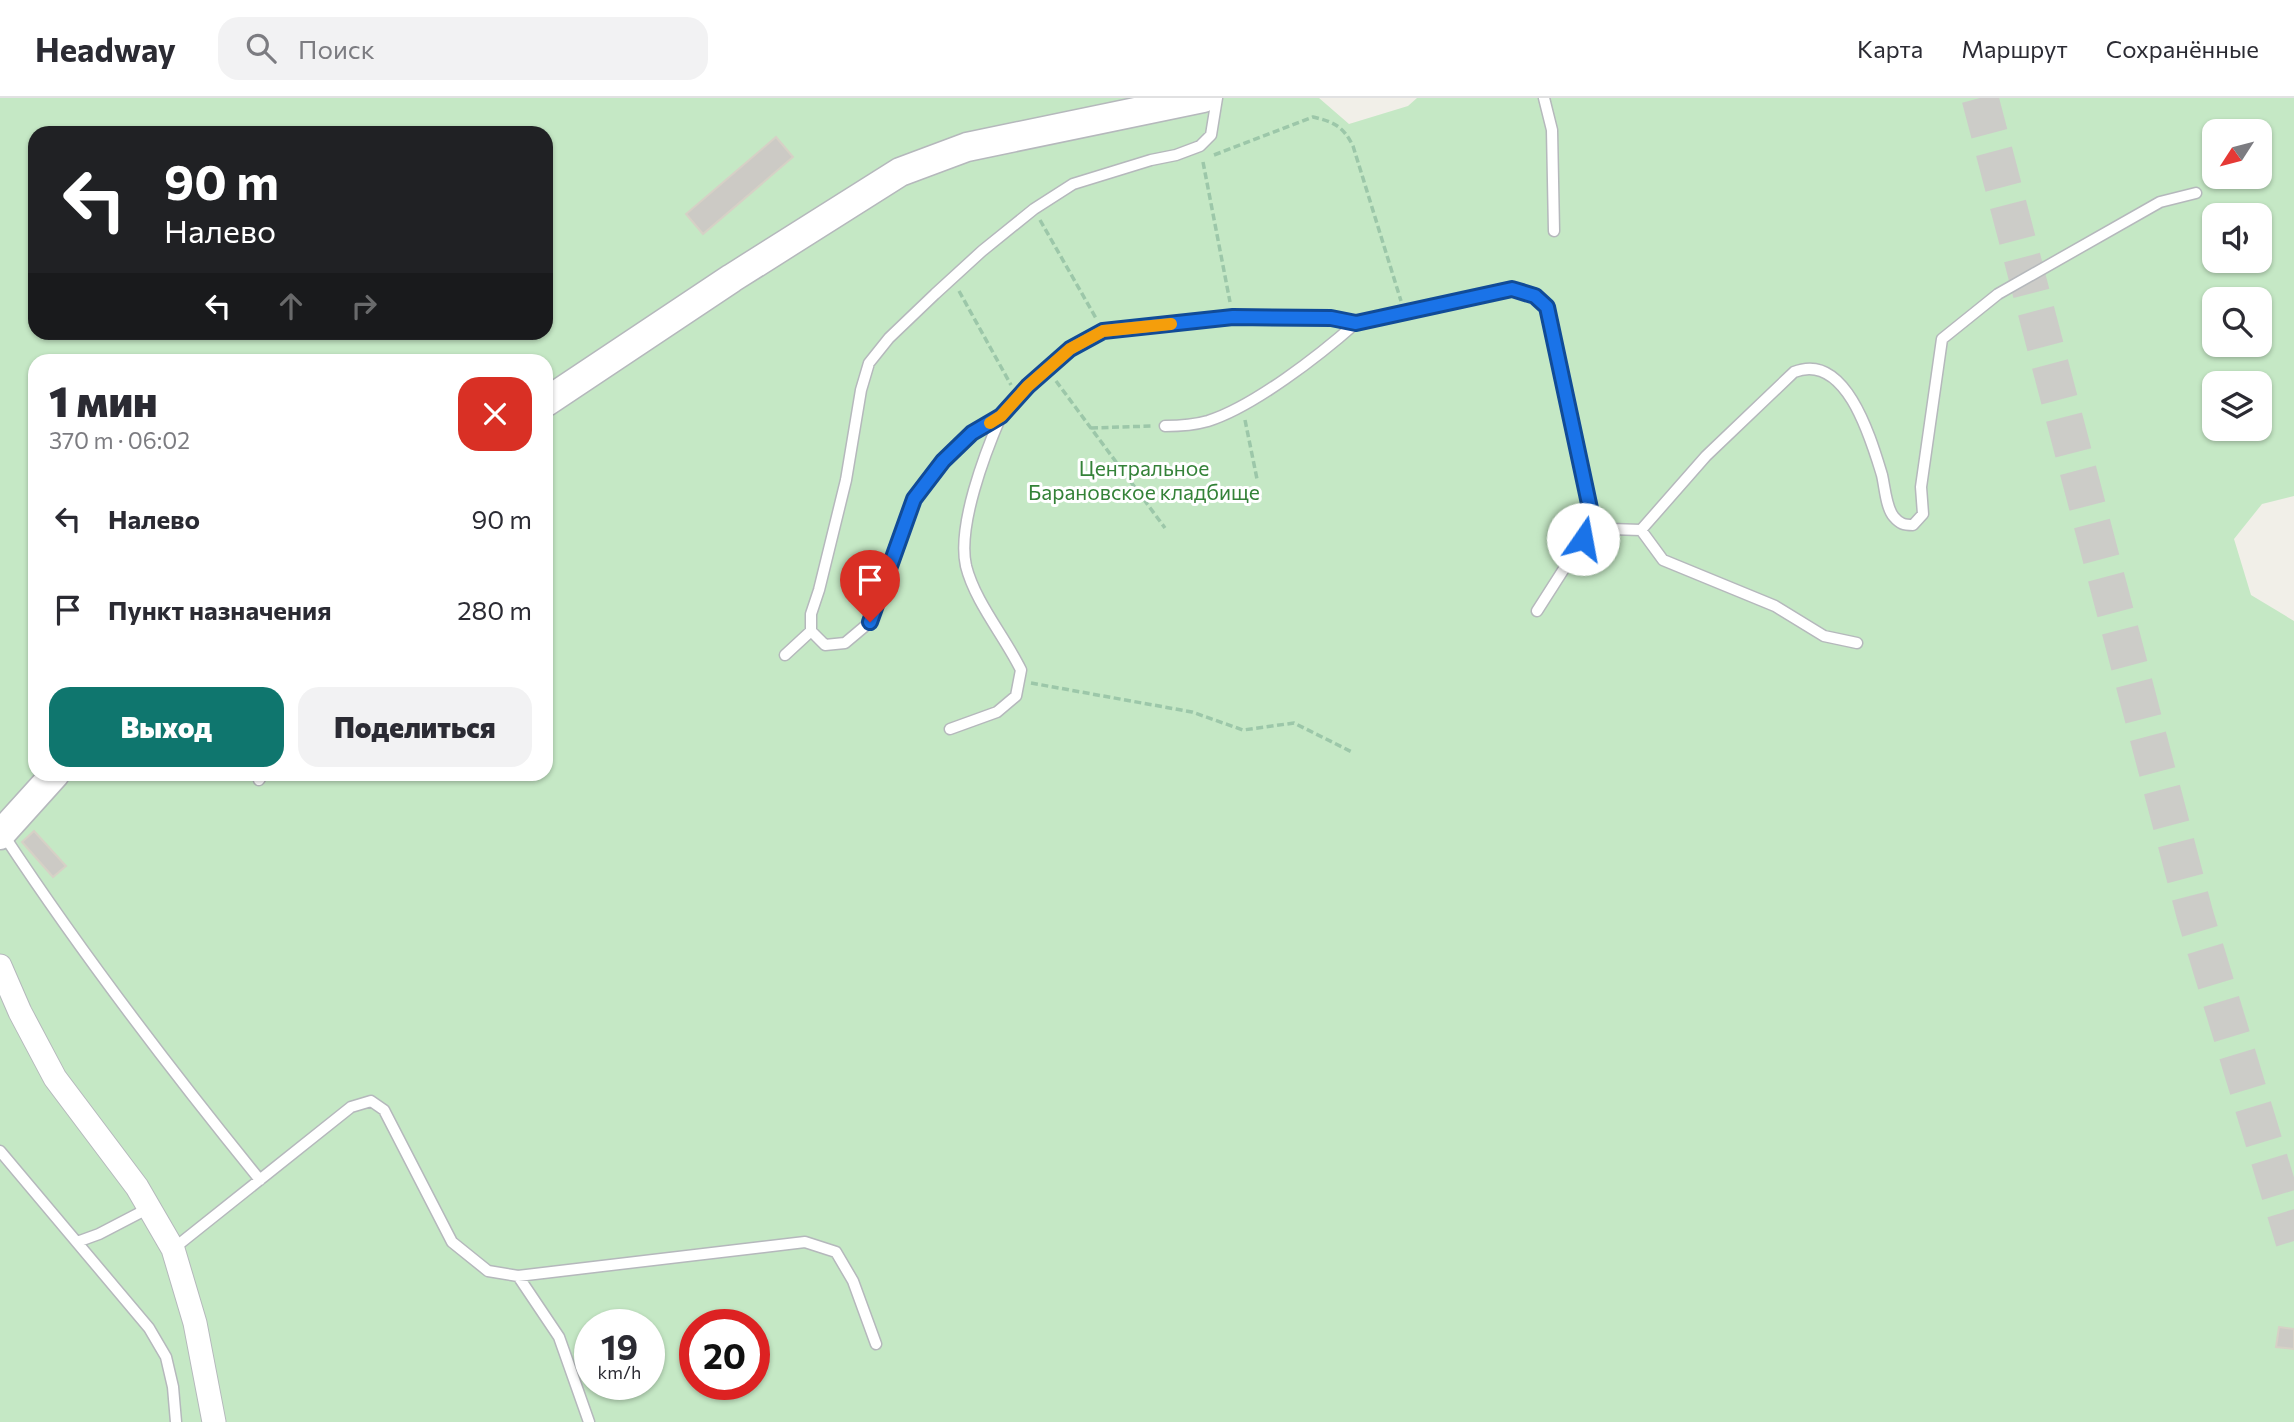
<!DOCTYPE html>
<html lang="ru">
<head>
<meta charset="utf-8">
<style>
	:root { --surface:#fff; --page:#f2f2f3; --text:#2b2b33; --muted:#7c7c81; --line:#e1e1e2; --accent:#0f766e }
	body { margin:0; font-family:Commissioner,sans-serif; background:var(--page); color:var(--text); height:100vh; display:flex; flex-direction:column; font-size:26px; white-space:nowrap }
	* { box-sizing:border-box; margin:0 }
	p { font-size:23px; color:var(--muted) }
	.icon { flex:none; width:38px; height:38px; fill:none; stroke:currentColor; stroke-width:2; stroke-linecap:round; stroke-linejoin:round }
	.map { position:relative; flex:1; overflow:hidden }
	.side { position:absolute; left:28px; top:256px; width:525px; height:427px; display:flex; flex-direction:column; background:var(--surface); border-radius:21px; box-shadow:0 2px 5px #0004 }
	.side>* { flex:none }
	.hud { position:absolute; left:28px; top:28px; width:525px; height:214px; border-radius:21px; box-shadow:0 2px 5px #0004; background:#202124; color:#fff; overflow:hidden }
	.needle { width:46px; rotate:234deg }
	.tools { position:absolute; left:2202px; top:21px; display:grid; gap:14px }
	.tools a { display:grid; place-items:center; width:70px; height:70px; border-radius:14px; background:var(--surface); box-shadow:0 2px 5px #0004; font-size:35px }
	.speed { position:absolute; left:574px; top:1211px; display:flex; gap:14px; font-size:35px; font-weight:700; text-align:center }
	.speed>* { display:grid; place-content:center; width:91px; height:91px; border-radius:50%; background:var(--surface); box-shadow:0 2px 5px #0004; line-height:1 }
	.speed small { font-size:18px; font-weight:400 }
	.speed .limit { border:10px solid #d22; background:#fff; color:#111 }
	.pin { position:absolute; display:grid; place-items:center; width:60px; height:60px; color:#fff; margin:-72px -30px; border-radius:50% 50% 50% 0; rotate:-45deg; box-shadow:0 0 7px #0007 }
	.pin .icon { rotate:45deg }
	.me { position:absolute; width:77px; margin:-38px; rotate:12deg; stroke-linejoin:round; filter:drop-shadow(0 0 5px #0008) }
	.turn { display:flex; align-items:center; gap:24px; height:147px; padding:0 21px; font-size:32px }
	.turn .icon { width:91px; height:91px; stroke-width:2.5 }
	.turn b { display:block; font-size:49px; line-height:60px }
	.lanes { display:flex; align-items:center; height:66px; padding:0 21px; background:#0003; justify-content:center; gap:35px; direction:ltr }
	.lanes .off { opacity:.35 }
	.round { display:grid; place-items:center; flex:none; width:74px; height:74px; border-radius:21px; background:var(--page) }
	.overview { display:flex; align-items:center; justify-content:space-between; height:119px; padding:0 21px }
	h1 { font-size:42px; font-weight:800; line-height:52px }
	.cta { display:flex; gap:14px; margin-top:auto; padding:14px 21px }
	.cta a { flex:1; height:80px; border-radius:21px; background:var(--accent); color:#fff; font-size:28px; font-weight:800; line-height:80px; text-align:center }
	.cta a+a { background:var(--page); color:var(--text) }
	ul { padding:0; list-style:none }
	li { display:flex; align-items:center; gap:21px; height:91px; padding:0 21px }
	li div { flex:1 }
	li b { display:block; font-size:26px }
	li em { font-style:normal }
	header { display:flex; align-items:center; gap:42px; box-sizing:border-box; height:98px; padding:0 35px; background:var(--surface); border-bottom:2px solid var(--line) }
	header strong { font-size:33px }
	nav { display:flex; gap:38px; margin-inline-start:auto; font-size:24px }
	.search { width:490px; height:63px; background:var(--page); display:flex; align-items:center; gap:18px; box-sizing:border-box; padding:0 24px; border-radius:21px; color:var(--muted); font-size:26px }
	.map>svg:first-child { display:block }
</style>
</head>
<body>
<header>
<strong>Headway</strong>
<div class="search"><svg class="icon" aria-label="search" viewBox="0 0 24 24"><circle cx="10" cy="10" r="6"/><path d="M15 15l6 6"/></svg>Поиск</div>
<nav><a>Карта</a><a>Маршрут</a><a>Сохранённые</a></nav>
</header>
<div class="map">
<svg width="2294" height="1324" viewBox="0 0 2294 1324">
	<rect width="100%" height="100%" fill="#f1efe8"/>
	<path fill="#c5e8c5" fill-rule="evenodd" d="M0,0H1319L1349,26L1408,8L1417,0H2294V398L2262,406L2234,441L2251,497L2294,523V1324H0ZM2214,33H2259V79H2214ZM35,35H546V234H35ZM2214,117H2259V163H2214ZM2214,201H2259V247H2214ZM35,262H546V676H35ZM2214,285H2259V331H2214ZM590,1227H649V1286H590ZM695,1227H754V1286H695Z"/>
	<path fill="#cccac5" stroke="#d6d1c6" stroke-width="2" d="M776,39L793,59L703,136L686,116Z
		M34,733L66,768L53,779L22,744Z
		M2279,1229L2294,1231V1251L2276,1249Z"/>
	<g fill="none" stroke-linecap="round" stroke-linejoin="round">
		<path stroke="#ccccc8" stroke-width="37" stroke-dasharray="37 18" stroke-linecap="butt" d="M1980,0L2195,817L2294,1143"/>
		<defs>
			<path id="service" d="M1217,0L1211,37L1200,48L1176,57L1151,62L1073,86L1034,111L982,153L935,196L889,240L869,265L861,292L846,382L819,492L811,516V533L825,547L845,545L870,524L914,401L943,363L972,335L1001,318L1028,288L1071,251L1103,233L1233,219L1331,220L1356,225L1406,216L1512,191L1535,198L1547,209L1591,415L1610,431L1641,432L1706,358L1794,274C1846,253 1871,341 1882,377C1885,390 1886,410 1894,419C1900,426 1904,427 1913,427L1923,416L1921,389L1942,241L1998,196L2160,104L2196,95
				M1544,0L1552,32L1554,133
				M1165,328C1180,328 1194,327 1208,323C1253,309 1320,257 1356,225
				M1641,432L1663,462L1775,508L1824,538L1857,545
				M1537,513L1583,441L1591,415
				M785,557L811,533
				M950,631L997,614L1016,598L1021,572C1005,539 975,504 966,468C957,428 985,355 1001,318
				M259,682L263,676
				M3,736C82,856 169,970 260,1082
				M0,1053L149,1230L166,1259L173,1289L176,1324
				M77,1144L99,1136L149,1110
				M173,1151L351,1009L371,1003L384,1012L452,1144L488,1173L518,1178L805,1144L836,1154L853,1183L876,1246
				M518,1178L559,1239L589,1324"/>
			<path id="minor" d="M0,868L20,914L55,980L137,1089L173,1151L195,1225L214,1324"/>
			<path id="tertiary" d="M546,304L732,180L900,74L967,49L1203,0
				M0,737L55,676"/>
		</defs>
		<use href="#service" stroke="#b5b8bc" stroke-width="13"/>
		<use href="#minor" stroke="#b5b8bc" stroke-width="25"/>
		<use href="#tertiary" stroke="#b5b8bc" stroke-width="31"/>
		<path stroke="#9cc7a9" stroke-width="3.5" stroke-dasharray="7 3.5" stroke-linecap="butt" d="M1214,57L1313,19C1334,24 1343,28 1353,48L1401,203
			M1203,64L1230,204
			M1040,122L1097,222
			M959,193L1011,287
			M1056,283L1165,430
			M1245,322L1257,381
			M1091,330L1152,328
			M1031,585L1192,614L1243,632L1294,625L1352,654"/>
		<use href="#service" stroke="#fff" stroke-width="10"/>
		<use href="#minor" stroke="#fff" stroke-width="23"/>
		<use href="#tertiary" stroke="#fff" stroke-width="28"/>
	</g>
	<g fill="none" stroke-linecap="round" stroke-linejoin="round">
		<defs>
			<path id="route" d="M870,524L914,401L943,363L972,335L1001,318L1028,288L1070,251L1103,233L1233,219L1331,220L1356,225L1512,191L1535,198L1547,209L1591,415L1583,441"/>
		</defs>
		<use href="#route" stroke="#114b97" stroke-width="18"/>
		<use href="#route" stroke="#1a73e8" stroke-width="12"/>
		<path stroke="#f59e0b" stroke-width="12" d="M990,325L1001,318L1028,288L1070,251L1103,233L1171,226"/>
	</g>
	<g text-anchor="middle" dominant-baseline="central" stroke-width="6" stroke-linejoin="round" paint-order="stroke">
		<g font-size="21" fill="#348238" stroke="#fff">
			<text x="1144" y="369">Центральное<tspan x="1144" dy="24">Барановское кладбище</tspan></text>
		</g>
	</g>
</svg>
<div class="tools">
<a><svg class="needle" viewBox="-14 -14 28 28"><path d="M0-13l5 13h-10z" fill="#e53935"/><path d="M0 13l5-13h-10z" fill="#7c7c81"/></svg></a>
<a><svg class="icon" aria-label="sound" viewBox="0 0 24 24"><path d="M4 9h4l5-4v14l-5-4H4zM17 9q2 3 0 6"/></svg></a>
<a><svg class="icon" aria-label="search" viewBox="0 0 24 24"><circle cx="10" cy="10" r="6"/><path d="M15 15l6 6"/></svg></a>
<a><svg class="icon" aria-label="layers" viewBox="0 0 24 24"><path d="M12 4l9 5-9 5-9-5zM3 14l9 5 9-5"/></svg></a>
</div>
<div class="speed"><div>19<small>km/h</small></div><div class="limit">20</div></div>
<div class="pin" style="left:870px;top:524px;background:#d93025"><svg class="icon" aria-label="arrive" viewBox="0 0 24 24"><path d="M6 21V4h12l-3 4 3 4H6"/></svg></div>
<svg class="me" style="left:1583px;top:441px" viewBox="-20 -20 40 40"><circle r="19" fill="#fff"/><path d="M0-13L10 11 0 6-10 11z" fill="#1a73e8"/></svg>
<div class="hud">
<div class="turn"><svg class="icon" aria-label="left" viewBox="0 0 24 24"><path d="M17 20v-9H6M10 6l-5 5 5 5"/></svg><div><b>90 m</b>Налево</div></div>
<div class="lanes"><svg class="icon" aria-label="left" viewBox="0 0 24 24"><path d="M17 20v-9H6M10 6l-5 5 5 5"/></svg><svg class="icon off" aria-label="ahead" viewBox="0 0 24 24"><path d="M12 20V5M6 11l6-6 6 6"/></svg><svg class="icon off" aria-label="right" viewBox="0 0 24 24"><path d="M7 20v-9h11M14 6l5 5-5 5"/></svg></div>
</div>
<section class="side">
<div class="overview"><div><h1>1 мин</h1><p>370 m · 06:02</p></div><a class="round" style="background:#d93025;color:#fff"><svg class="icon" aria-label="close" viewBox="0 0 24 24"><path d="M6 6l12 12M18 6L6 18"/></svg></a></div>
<ul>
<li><svg class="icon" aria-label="left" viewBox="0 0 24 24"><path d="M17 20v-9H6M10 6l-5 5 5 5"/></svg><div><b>Налево</b></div><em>90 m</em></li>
<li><svg class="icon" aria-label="arrive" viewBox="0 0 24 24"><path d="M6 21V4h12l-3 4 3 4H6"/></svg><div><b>Пункт назначения</b></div><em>280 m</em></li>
</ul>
<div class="cta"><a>Выход</a><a>Поделиться</a></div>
</section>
</div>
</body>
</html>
